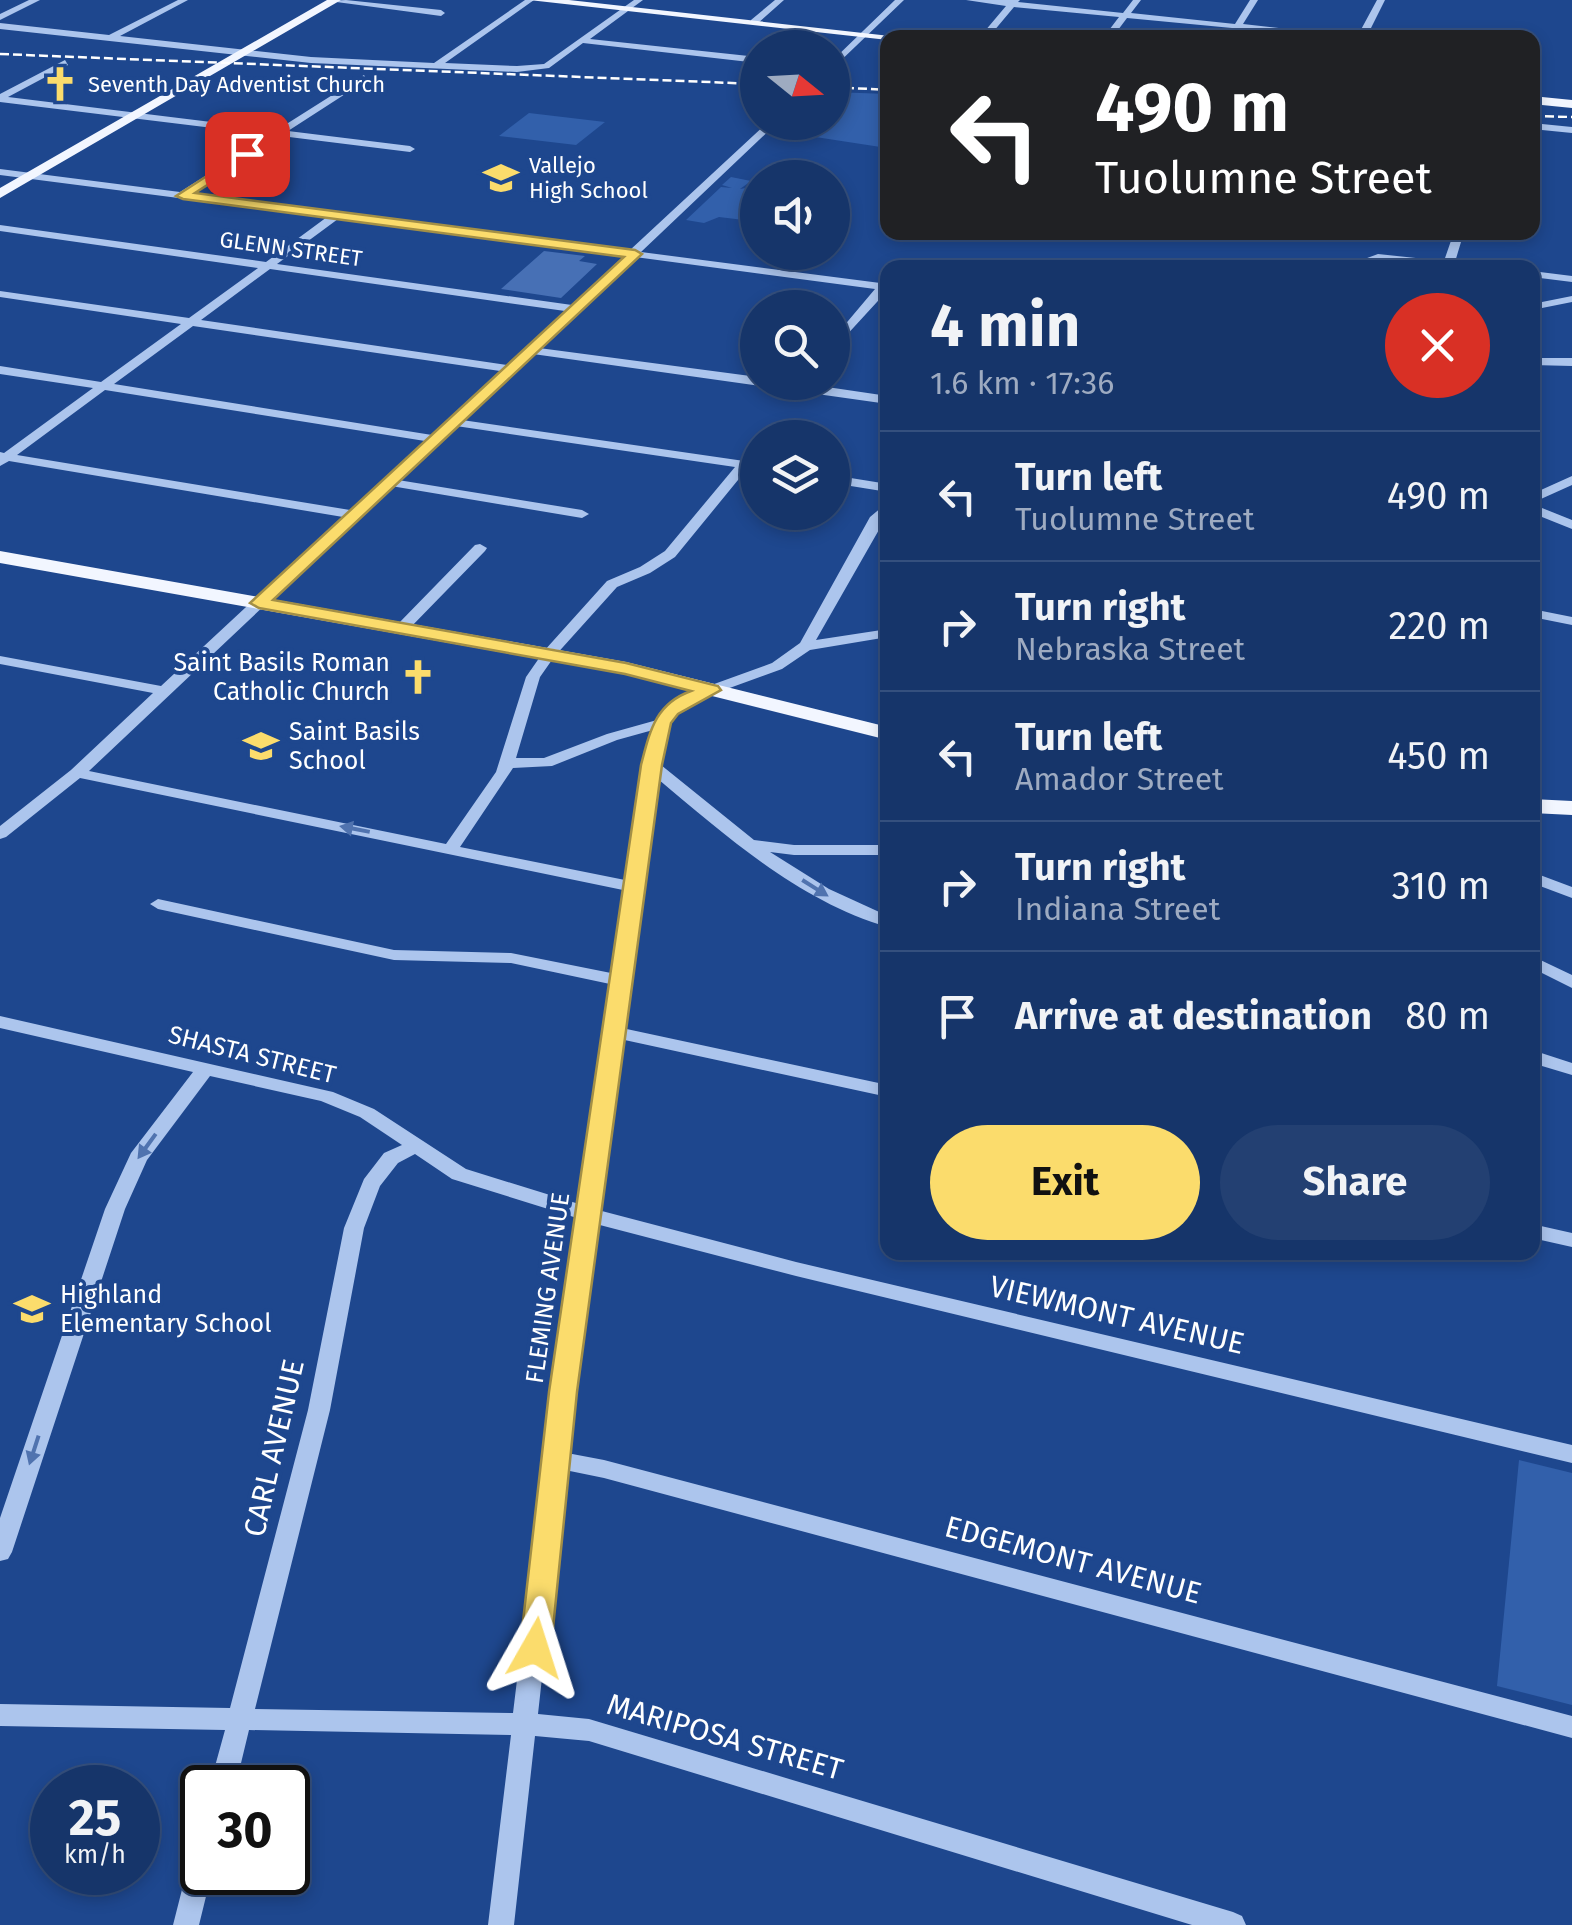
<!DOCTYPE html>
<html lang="en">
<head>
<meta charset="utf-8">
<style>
	:root { --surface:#16356a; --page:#234072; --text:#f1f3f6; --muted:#9eabc1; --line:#35507e; --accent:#fbdc6c }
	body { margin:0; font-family:"Fira Sans",sans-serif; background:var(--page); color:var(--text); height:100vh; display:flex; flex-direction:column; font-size:38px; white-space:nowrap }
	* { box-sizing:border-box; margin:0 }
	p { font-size:32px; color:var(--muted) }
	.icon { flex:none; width:55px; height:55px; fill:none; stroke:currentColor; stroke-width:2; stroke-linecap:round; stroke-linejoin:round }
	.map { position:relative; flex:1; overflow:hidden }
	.details { position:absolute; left:880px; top:260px; width:660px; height:1000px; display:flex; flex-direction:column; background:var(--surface); border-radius:20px; box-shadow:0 5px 15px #0003,0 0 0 2px var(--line) }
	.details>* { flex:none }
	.hud { position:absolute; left:880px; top:30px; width:660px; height:210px; border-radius:20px; box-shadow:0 5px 15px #0003,0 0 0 2px var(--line); background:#202124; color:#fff; overflow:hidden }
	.needle { width:65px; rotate:108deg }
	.tools { position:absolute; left:740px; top:30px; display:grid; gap:20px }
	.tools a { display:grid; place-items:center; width:110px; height:110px; border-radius:50%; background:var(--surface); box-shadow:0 5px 15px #0003,0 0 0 2px var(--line); font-size:50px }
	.speed { position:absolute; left:30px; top:1765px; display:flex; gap:20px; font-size:50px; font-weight:700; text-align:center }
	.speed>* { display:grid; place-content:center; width:130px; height:130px; border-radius:50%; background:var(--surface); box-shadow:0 5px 15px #0003,0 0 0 2px var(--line); line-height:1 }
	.speed small { font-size:25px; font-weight:400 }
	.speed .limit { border:5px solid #111; border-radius:15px; background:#fff; color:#111 }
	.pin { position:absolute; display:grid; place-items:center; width:85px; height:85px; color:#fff; margin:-42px; border-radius:20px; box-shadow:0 5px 15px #0006 }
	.me { position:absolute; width:110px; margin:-55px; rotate:6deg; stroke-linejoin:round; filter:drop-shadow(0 0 8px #0008) }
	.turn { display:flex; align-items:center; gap:35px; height:210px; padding:0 50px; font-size:45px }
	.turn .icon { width:130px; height:130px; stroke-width:2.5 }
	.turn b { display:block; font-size:70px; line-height:85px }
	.round { display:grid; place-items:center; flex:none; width:105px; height:105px; border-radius:52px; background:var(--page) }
	.overview { display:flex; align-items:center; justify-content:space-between; height:170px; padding:0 50px }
	h1 { font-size:60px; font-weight:700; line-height:75px }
	.button { display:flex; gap:20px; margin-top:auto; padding:20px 50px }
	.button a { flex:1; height:115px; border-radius:60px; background:var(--accent); color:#111; font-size:40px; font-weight:700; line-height:115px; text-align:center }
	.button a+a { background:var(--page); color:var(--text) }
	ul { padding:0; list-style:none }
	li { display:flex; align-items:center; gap:30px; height:130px; padding:0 50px; border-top:2px solid var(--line) }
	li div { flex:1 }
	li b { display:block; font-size:38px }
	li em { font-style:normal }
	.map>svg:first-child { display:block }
</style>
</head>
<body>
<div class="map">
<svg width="1572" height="1925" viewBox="0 0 1572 1925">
	<rect width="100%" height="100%" fill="#1e478e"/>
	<path fill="#3260ab" d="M833,92L887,94V148L783,132L792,123L832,122Z
		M529,113L605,122L576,145L499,136Z
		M731,177L751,181L740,189L757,186V215L752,221L719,217L704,223L686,220L721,187L732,188L722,185Z
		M1519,1460L1572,1473V1705L1497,1686Z"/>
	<path fill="#4770b5" d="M544,251L585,256L579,261L597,264L561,298L501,289Z"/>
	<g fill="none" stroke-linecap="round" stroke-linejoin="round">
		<path fill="#acc5ed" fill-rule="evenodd" d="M29,0H40L0,20V14Z
			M178,0H188L120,36L311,57L434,63L525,0H534L445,63L517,66L544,64L634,0H643L590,39L758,57V63L583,43L549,68L517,72L311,63L0,29V23L109,35Z
			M346,0L441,10L445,13L441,16L329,1Z
			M775,0H784L757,24H751V20Z
			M895,0H904L832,69V61Z
			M966,0H1020L1018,2L1123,13L1133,0H1141L1131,13L1235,24L1250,0H1258L1243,24L1357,37L1377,0H1385L1366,38H1323L1240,29L1233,36L1229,33L1232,28L1127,18L1112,38H1103L1119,17L1014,7L988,38H979L1006,6Z
			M65,60L68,65L8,97L277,130L364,75L367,80L288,131L410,146L415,149L410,152L281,136L192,194L630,250L768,122H778L641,252L888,284V290L832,351V340L875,289L635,257L581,311L539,348L758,377V382H793L888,396V404L533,354L462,420L758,463V471L747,469L675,557L650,573L617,587L554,657L540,677L516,758H544L607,734L657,720L666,707L681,696L772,663L800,643L870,517L888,502V514L816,640L888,629V637L810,650L782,669L691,702L676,713L670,723L661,765L754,840L794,845H888V855H794L770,852L829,889L888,916V927C800,902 726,836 658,779L650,815L629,978L631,981L628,985L622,1028L888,1085V1097L620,1039L598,1210L796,1262L1572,1445V1463L796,1276L596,1224L567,1453L604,1460L1572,1716V1738L604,1478L565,1470L538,1714L589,1719L1233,1912L1242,1916L1246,1925H1192L589,1741L535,1736L514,1925H488L511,1735L249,1730L235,1788H209L225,1730L0,1726V1704L230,1708L308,1410L344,1228L364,1179L384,1153L402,1145L360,1117L321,1101L210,1076L147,1160L125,1209L12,1552L8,1559L0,1561V1518L105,1209L131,1153L193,1072L0,1028V1016L333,1092L374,1109L466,1169L579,1204L610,984L511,963L394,960L158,909L150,904L158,899L394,950L511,953L611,973L623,890L80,778L6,837L0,839V826L71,770L153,693L0,664V656L161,686L343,517L9,461L0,466V452L4,453L93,388L0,374V366L101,382L181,324L0,297V291L189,318L258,268L0,231V225L266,262L327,217L0,175V169L180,192L270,135L0,102V94ZM338,219L624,256L572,305L277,264ZM270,269L565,311L507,365L201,320ZM193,326L500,371L432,435L114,384ZM105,390L425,441L350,510L17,455ZM456,426L735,467L665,551L640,567L607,581L544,651L526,677L496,772L446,844L89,771L391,486L582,518L589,514L582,510L398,480ZM653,730L643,765L625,880L460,847L513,768L552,766L617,740ZM415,1154L452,1179L577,1218L552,1391L513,1713L255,1709L330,1410L364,1228L380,1186L398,1163Z
			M1532,123L1572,127V133L1532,129Z
			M1454,232H1464L1455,262L1481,268H1443L1379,260L1357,268H1340L1378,254L1444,261Z
			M1532,271L1572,276V282L1532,277Z
			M1572,296V302L1532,310V304Z
			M1532,358H1572V366L1532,365Z
			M832,475L888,484V492L832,483Z
			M1572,476V485L1532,503V494Z
			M1532,504L1572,520V529L1532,513Z
			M480,544L487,548L485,551L407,631H397V625L475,545Z
			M1532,609L1572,617V625L1532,617Z
			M1532,872L1572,887V898L1532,883Z
			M1532,956L1572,975V988L1532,968Z
			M1532,1050L1572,1063V1075L1532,1063Z
			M1532,1224L1572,1233V1247L1532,1238Z
			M202,1850V1872H212L199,1925H173L189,1862L193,1853Z"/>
		<path fill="#f2f6ff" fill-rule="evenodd" d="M327,0H341L0,198V188Z
			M529,0H569L908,38L888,40Z
			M1532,96L1572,100V108L1532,104Z
			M0,551L626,662L888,727V740L624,674L0,563Z
			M1532,799L1572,801V815L1532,813Z"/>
		<path stroke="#fff" stroke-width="2.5" stroke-dasharray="9 4" stroke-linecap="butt" d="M0,54L758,84
			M832,87L888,90
			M1532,116L1572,117"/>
	</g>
	<defs><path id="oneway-solid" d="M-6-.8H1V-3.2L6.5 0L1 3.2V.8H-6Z" transform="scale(2.5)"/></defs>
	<g fill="#5073af">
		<use href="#oneway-solid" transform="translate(355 829) rotate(-169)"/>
		<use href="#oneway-solid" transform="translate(815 888) rotate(32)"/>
		<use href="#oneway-solid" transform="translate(147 1146) rotate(126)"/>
		<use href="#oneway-solid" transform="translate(34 1450) rotate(108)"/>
	</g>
	<path fill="#fbdc6c" stroke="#a38f46" stroke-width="2.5" d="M247,150L251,151V157L195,193L635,250L642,254L273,600L626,663L718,686L721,690L678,714L671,723L662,765L577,1392L551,1648L546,1658L535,1662L524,1658L520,1648L549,1392L641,765C650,731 655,704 691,691L625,674L259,608L250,603L624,257L183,199L176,196Z"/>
	<defs>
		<symbol id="church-bare" viewBox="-9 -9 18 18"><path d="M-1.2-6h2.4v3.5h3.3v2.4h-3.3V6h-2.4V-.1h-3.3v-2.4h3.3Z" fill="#fbdc6c" stroke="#1e478e" stroke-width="2.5" paint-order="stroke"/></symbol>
		<symbol id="school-bare" viewBox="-9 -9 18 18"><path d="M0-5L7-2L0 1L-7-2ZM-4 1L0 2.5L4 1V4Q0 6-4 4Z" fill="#fbdc6c" stroke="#1e478e" stroke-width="2.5" paint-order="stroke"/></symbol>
	</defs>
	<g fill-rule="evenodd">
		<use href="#church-bare" x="35" y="59" width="50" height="50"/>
		<use href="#school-bare" x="476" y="153" width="50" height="50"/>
		<use href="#church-bare" x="393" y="652" width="50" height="50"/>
		<use href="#school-bare" x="236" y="721" width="50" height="50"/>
		<use href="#school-bare" x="7" y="1284" width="50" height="50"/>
	</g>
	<g text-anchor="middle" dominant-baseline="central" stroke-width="8" stroke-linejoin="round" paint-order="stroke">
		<g font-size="22" fill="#fff" stroke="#1e478e" text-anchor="start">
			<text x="88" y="84">Seventh Day Adventist Church</text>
			<text x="529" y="165">Vallejo<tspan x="529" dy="25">High School</tspan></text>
		</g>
		<g font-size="22" fill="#fff" stroke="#1e478e">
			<text transform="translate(291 249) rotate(8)">GLENN STREET</text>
		</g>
		<g font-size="25" fill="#fff" stroke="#1e478e" text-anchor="start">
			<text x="390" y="663" text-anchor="end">Saint Basils Roman<tspan x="390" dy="29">Catholic Church</tspan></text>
			<text x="289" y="732">Saint Basils<tspan x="289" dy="29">School</tspan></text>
			<text x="60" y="1295">Highland<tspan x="60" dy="29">Elementary School</tspan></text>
		</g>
		<g font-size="25" fill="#fff" stroke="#1e478e">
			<text transform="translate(252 1055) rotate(14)">SHASTA STREET</text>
			<text transform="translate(548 1288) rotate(-82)">FLEMING AVENUE</text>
		</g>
		<g font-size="30" fill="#fff" stroke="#1e478e">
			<text transform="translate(1117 1315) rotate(13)">VIEWMONT AVENUE</text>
			<text transform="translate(274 1448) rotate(-77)">CARL AVENUE</text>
			<text transform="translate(1073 1560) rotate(15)">EDGEMONT AVENUE</text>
			<text transform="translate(725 1737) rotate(16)">MARIPOSA STREET</text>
		</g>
	</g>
</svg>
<div class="tools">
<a><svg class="needle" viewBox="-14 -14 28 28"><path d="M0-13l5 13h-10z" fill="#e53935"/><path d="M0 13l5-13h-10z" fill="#9eabc1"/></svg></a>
<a><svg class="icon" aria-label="sound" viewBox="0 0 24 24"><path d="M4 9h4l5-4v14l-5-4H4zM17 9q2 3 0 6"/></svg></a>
<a><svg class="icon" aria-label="search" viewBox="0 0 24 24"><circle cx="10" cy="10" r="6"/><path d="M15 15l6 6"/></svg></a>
<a><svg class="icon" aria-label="layers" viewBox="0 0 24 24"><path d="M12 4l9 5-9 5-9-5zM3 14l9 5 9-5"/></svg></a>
</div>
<div class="speed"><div>25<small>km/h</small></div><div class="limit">30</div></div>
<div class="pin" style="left:247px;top:154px;background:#d93025"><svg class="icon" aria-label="arrive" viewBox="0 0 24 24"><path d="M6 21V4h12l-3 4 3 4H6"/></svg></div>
<svg class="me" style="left:535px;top:1648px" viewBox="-20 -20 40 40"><path d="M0-17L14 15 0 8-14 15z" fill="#fbdc6c" stroke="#fff" stroke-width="4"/></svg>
<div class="hud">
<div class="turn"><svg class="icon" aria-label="left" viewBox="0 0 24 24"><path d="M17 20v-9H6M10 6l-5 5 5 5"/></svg><div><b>490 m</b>Tuolumne Street</div></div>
</div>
<section class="details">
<div class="overview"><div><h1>4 min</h1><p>1.6 km · 17:36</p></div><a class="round" style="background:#d93025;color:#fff"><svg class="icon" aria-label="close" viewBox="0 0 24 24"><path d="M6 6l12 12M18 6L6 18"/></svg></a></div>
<ul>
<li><svg class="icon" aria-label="left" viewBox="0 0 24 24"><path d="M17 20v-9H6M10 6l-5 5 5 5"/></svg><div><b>Turn left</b><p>Tuolumne Street</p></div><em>490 m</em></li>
<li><svg class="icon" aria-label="right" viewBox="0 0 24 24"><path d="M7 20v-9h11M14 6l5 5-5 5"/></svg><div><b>Turn right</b><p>Nebraska Street</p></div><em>220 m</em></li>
<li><svg class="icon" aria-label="left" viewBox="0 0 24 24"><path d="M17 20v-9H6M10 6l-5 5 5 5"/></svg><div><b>Turn left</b><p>Amador Street</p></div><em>450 m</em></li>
<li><svg class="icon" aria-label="right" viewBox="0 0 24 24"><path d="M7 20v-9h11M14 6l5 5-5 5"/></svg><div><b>Turn right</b><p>Indiana Street</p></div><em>310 m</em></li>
<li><svg class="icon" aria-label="arrive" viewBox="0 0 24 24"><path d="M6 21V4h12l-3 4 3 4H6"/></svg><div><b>Arrive at destination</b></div><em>80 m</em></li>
</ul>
<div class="button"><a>Exit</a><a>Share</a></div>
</section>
</div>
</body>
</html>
